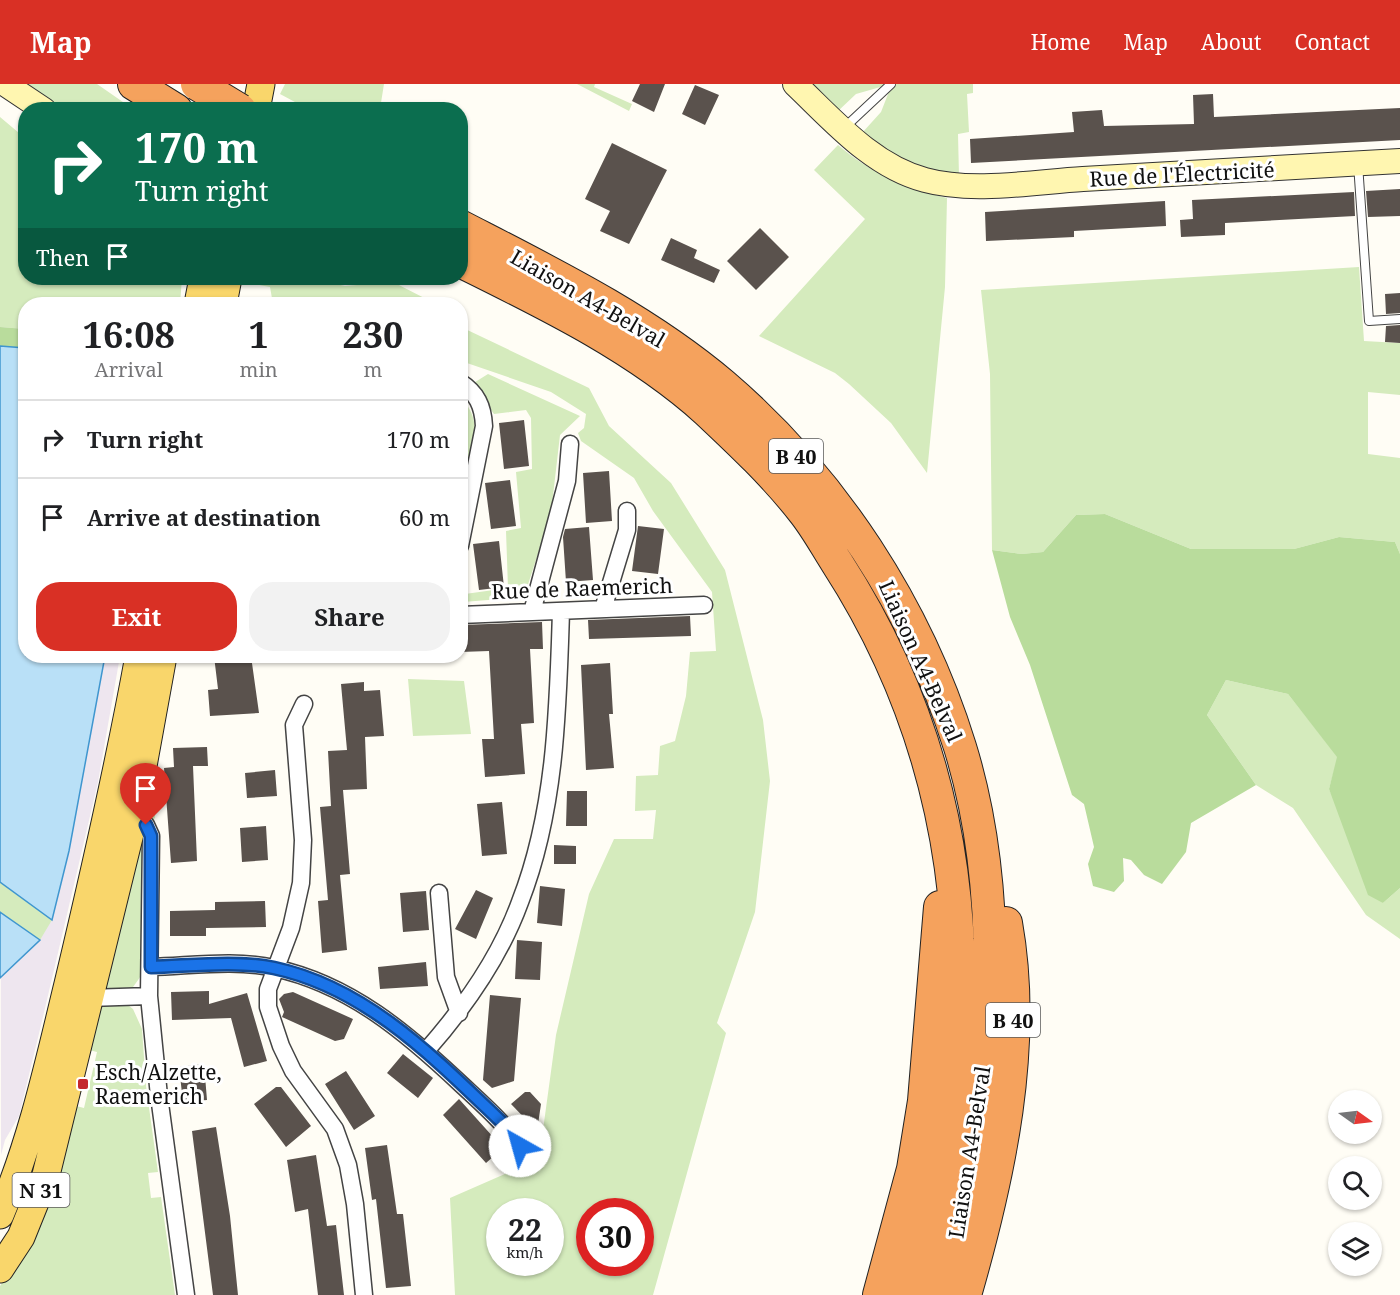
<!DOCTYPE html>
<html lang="en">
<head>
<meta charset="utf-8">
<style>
	:root { --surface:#fff; --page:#f2f2f2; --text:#202124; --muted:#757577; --line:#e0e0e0; --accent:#d93025 }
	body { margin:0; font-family:"Noto Serif",serif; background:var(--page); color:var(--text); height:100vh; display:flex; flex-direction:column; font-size:22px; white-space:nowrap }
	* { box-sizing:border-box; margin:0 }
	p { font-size:20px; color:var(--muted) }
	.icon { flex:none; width:33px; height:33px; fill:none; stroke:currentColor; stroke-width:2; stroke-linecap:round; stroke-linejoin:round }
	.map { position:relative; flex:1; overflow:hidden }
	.side { position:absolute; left:18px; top:213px; width:450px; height:366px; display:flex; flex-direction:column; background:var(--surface); border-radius:24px; box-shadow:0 2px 4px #0004 }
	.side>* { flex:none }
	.top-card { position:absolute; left:18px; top:18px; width:450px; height:183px; border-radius:24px; box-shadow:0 2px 4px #0004; background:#0b6e4f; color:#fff; overflow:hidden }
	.needle { width:39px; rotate:104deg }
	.fabs { position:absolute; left:1328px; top:1006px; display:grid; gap:12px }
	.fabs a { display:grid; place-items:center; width:54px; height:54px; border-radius:50%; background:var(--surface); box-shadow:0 2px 4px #0004; font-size:30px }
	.speed { position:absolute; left:486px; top:1114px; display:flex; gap:12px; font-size:30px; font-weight:700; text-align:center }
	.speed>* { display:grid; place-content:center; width:78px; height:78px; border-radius:50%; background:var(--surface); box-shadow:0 2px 4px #0004; line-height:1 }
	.speed small { font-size:15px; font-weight:400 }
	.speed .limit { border:9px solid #d22; background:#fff; color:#111 }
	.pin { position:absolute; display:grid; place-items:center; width:51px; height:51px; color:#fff; margin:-62px -26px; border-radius:50% 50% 50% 0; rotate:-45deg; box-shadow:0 0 6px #0007 }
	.pin .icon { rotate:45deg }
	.me { position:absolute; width:66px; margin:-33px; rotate:322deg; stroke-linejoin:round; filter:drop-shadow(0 0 4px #0008) }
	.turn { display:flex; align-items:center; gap:21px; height:126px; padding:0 18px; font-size:27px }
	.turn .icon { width:78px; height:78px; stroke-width:2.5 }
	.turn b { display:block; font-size:42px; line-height:51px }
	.then { display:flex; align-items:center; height:57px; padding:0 18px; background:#0003; gap:12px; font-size:22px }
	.eta { display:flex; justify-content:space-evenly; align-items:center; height:102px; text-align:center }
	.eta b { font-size:36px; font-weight:700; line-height:42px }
	.cta { display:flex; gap:12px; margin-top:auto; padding:12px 18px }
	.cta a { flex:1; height:69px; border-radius:24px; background:var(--accent); color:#fff; font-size:24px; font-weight:700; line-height:69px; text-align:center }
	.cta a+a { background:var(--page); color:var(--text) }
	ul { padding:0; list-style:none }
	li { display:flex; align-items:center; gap:18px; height:78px; padding:0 18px; border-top:2px solid var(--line) }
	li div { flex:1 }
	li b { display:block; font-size:22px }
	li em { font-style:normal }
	header { display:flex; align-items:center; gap:36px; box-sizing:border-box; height:84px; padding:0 30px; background:var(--accent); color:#fff }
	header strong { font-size:28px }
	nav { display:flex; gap:33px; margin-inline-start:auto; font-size:21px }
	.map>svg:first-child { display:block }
</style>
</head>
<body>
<header>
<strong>Map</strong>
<nav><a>Home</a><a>Map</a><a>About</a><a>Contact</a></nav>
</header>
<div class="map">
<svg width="1400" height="1211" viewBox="0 0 1400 1211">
	<rect width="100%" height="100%" fill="#fffdf5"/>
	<path fill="#eee6ef" d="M0,243L25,245L26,572H120L98,698L42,937L19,1032L5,1056L1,1071Z"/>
	<path fill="#d5ebbd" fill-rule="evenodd" d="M22,0H97L133,25H66Z
		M285,0H384L380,25H308L280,10Z
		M577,0H595L594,3L632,20L629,27Z
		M808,0H891L856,10L837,28Z
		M892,0H973V9L967,10L969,48L958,50L959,92C917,85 897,75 862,49L881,28Z
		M0,33L25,54L26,194H182L180,220H26L25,245L0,243Z
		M838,61C871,89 905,104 947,114L945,203L927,389L891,339L849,300L835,289L759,252L865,135L814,86Z
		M1359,183L1364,257L1400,259V311L1368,308V370L1400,374V470L1395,458L1339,453L1294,465H1191L1105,430L1076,431L1043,468L1021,470L992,466L990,290L981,206Z
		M244,194H308L345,202L393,198L436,220H273L270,203L244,198Z
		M461,243L589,304L609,342L671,399L725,486L763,636L770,697L755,828L717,939L726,949L653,1211H455L450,1114L539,1075L556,951L589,810L614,755H653L656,726L635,727L636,692L658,691L660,662L675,657L686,612L690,568L716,567L712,508L653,427L634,394L581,357L578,349L584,344L586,330L551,308L464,278L461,271ZM500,1128H550V1179H500ZM590,1128H640V1179H590Z
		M488,290L580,332L560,351L551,429L524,513L463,518L465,510L508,504L506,447L521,444L516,388L532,385L531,334L526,326L494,330L472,300Z
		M461,315C490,339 467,393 461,424Z
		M408,595L464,597L471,650L413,652Z
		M1226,596L1288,610L1338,673L1329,705L1383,819L1400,804V855L1366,831L1293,724L1256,701L1207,631Z
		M147,702L155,704V734L146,741L145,883C140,897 130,904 124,918L133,925L142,945L146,1002L158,1088L148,1089L151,1114L161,1113L175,1211H0V1202L21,1172L72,1021L84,1024L97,968L85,965L93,932L110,914L101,901Z
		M0,798L52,836L40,856L0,828Z"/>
	<path fill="#b9dc9c" d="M0,243L25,245V264L0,262Z
		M1105,430L1191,465H1294L1339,453L1395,458L1400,470V804L1383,819L1368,811L1329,705L1337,673L1288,610L1226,596L1207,631L1256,701L1191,739L1186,768L1162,800L1144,791L1131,776L1123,774L1124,797L1114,808L1093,802L1088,780L1094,763L1084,720L1072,711L1030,581L1010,533L992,466L1021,470L1043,468L1076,431Z"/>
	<path fill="#b9e0f7" stroke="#3f96cf" stroke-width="1.5" d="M0,262L25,264L26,572H105L69,767L52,836L0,798Z
		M0,828L40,856L0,894Z"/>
	<path fill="#5a524d" d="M640,0H665L654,28L632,17Z
		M695,1L719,11L705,41L682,30Z
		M1213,10L1214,33L1400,24V56L971,79L970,55L1074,48L1072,28L1102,26L1104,42L1194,40L1193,11Z
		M612,59L667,86L629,160L600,147L610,127L585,115Z
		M1400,105V132L1368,133L1366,107Z
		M1354,108L1355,132L1225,139V151L1181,153L1180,136L1193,135L1192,116Z
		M1165,117L1166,142L1074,147V153L986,157L985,128Z
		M760,144L789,173L756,206L727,177Z
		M671,154L697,166L694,174L720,186L714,199L661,176Z
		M1400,209V229L1386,230L1385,210Z
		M1400,241V259L1385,258L1386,242Z
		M524,336L529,382L504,385L499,339Z
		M609,387L612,437L586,439L583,389Z
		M510,396L516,442L491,445L485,399Z
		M638,442L664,445L658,490L632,487Z
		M589,443L593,496L566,498L563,453L565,445Z
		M499,457L504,503L479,506L473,460Z
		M690,532L691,552L589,555L588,536Z
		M542,538L543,565H530L534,639L521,640L525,690L485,693L482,655H494L489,567L460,568V541Z
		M214,572H251L259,629L210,632L208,606L218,605Z
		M610,579L613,630H609L614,684L586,686L581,581Z
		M364,598V607L380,606L384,652L365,653L367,705L343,706L350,790L340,791L347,866L322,869L318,817L328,816L320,723L331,722L328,667L347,666L341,600Z
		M207,663L208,682H193L197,777L171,779L164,684L174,683L173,664Z
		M275,686L277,712L247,714L245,689Z
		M567,707H587V742H566Z
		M502,718L507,770L482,772L477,720Z
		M266,742L268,776L242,778L240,744Z
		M554,761L576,762V780H554Z
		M540,802L565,805L562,842L537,839Z
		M476,806L493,814L476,855L455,845Z
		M426,807L429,846L403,848L400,809Z
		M265,817L266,843L206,844V852H170V827L215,826V818Z
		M517,856L542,858L540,896L515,895Z
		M426,878L428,902L380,905L378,883Z
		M209,907V920L247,909L267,977L244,983L231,934L172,936L171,908Z
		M293,908L353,935L344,955L335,957L282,933L284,928L279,915L284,910Z
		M490,911L521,914L514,997L492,1004L483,996Z
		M403,970L433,994L418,1014L387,989Z
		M204,980L207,1016L183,1018L179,983Z
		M346,987L375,1032L354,1046L325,1000Z
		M276,1003H281L311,1042L286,1063L254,1020Z
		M525,1008H530L541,1020L537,1047L511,1020Z
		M459,1015L503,1064L486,1079L443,1031Z
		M216,1043L230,1132L238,1211H213L192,1047Z
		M387,1061L397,1130H403L411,1202L386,1204L376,1115L372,1116L365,1064Z
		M316,1071L327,1142L336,1141L344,1211H318L308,1125L295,1128L287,1076Z"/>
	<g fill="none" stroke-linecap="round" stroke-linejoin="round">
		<defs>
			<path id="lane" d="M843,45L891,0
				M1358,80L1369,237L1400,235"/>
			<path id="street" d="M460,298C477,309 483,322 484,342L460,462
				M603,525L627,446V427
				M532,528L567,397L570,360
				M460,531L704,521
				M304,620L294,641L303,756L301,799L291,844L268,905V923L281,962L293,987L335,1045L348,1081L355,1120L364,1211
				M439,809L446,893L459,929
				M151,883C191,882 235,875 274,884C350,900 408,950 462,1001C490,1027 509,1043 529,1076
				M149,912L159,1012L186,1211
				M89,914L149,912L151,752L146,741L133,737
				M426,967C464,924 500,873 520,818C556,726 558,624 561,527"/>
			<path id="secondary" d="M5,0L44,26
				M795,0C833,36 872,82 925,96C972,109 1034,98 1083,95C1189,89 1294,83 1400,77"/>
			<path id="primary" d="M256,26L261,0
				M198,220L203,194
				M223,220L228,194
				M0,1131C32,1057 49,978 68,900C94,791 119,682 139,572
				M0,1185L21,1153L46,1091L133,737L163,572"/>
			<path id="highway" d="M134,0L176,26
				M460,142C551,189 645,235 723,301C833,395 917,524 960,663C1011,828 992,1048 940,1211
				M460,177C545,219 636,263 707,327C740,358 775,391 803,427C816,443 826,462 837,479C959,668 982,878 938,1095C930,1134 919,1173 908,1211
				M879,1211L913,1085L924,1017L940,823
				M965,1211C999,1093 1028,962 1006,839"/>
		</defs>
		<use href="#lane" stroke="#444" stroke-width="10"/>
		<use href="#street" stroke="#444" stroke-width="19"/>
		<use href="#secondary" stroke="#333" stroke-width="26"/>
		<use href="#primary" stroke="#222" stroke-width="29"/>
		<use href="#highway" stroke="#222" stroke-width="34"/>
		<use href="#lane" stroke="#fff" stroke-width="8"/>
		<use href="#street" stroke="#fff" stroke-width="16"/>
		<use href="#secondary" stroke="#fff6b0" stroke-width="24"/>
		<use href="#primary" stroke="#f9d66b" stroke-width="27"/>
		<use href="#highway" stroke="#f5a25d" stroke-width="32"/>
		<defs>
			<path id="highway-bridge" d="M197,0L240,26"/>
		</defs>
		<use href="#highway-bridge" stroke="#222" stroke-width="34" stroke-linecap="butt"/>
		<use href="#highway-bridge" stroke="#f5a25d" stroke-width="32"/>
	</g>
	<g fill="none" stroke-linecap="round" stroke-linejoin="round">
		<defs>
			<path id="route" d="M146,741L151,752V883C190,882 235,876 274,884C372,905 442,982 512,1048L520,1062"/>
		</defs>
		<use href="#route" stroke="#114b97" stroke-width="15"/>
		<use href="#route" stroke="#1a73e8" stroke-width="10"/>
	</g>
	<rect fill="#c4262e" stroke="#fff" stroke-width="2" x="77" y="994" width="12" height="12" rx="3"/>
	<g text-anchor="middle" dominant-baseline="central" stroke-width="6" stroke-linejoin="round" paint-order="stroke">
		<g fill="#fff" stroke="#585858" stroke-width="1.5">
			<rect x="769" y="355" width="54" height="34" rx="4.5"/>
			<rect x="986" y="919" width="54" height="34" rx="4.5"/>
			<rect x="12.5" y="1089" width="57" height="34" rx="4.5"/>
		</g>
		<g font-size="20" font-weight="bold" fill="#111">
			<text x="796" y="372">B 40</text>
			<text x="1013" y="936">B 40</text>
			<text x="41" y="1106">N 31</text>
		</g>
		<g font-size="21" fill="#111" stroke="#fff">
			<text transform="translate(1182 90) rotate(-3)">Rue de l'Électricité</text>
			<text transform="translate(588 214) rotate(30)">Liaison A4-Belval</text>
			<text transform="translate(582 504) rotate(-2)">Rue de Raemerich</text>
			<text transform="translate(921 577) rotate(66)">Liaison A4-Belval</text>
			<text transform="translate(969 1068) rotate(-81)">Liaison A4-Belval</text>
		</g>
		<g font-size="21" fill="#111" stroke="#fff" text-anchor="start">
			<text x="95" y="988">Esch/Alzette,<tspan x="95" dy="24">Raemerich</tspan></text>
		</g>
	</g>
</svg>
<div class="fabs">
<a><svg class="needle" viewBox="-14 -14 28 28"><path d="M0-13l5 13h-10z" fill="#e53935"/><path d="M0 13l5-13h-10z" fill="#757577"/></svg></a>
<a><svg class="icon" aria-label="search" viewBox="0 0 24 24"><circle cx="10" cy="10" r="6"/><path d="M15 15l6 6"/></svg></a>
<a><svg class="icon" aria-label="layers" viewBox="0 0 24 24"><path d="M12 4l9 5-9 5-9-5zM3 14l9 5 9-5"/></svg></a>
</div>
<div class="speed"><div>22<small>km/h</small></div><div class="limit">30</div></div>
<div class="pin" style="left:146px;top:741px;background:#d93025"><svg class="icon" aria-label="arrive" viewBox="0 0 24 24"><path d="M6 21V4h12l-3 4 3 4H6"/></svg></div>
<svg class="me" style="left:520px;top:1062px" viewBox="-20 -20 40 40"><circle r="19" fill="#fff"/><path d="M0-13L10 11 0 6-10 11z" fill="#1a73e8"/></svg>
<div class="top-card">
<div class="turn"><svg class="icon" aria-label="right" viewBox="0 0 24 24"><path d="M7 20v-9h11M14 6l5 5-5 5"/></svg><div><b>170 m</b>Turn right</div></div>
<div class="then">Then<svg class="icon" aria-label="arrive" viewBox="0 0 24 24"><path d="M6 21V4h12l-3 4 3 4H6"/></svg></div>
</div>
<section class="side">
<div class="eta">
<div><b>16:08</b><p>Arrival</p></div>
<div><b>1</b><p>min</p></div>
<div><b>230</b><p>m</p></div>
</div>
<ul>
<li><svg class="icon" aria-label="right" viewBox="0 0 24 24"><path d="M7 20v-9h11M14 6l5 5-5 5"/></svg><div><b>Turn right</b></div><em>170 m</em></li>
<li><svg class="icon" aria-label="arrive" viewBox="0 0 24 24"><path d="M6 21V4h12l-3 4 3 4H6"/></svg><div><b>Arrive at destination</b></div><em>60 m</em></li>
</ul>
<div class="cta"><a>Exit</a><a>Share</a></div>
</section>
</div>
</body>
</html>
